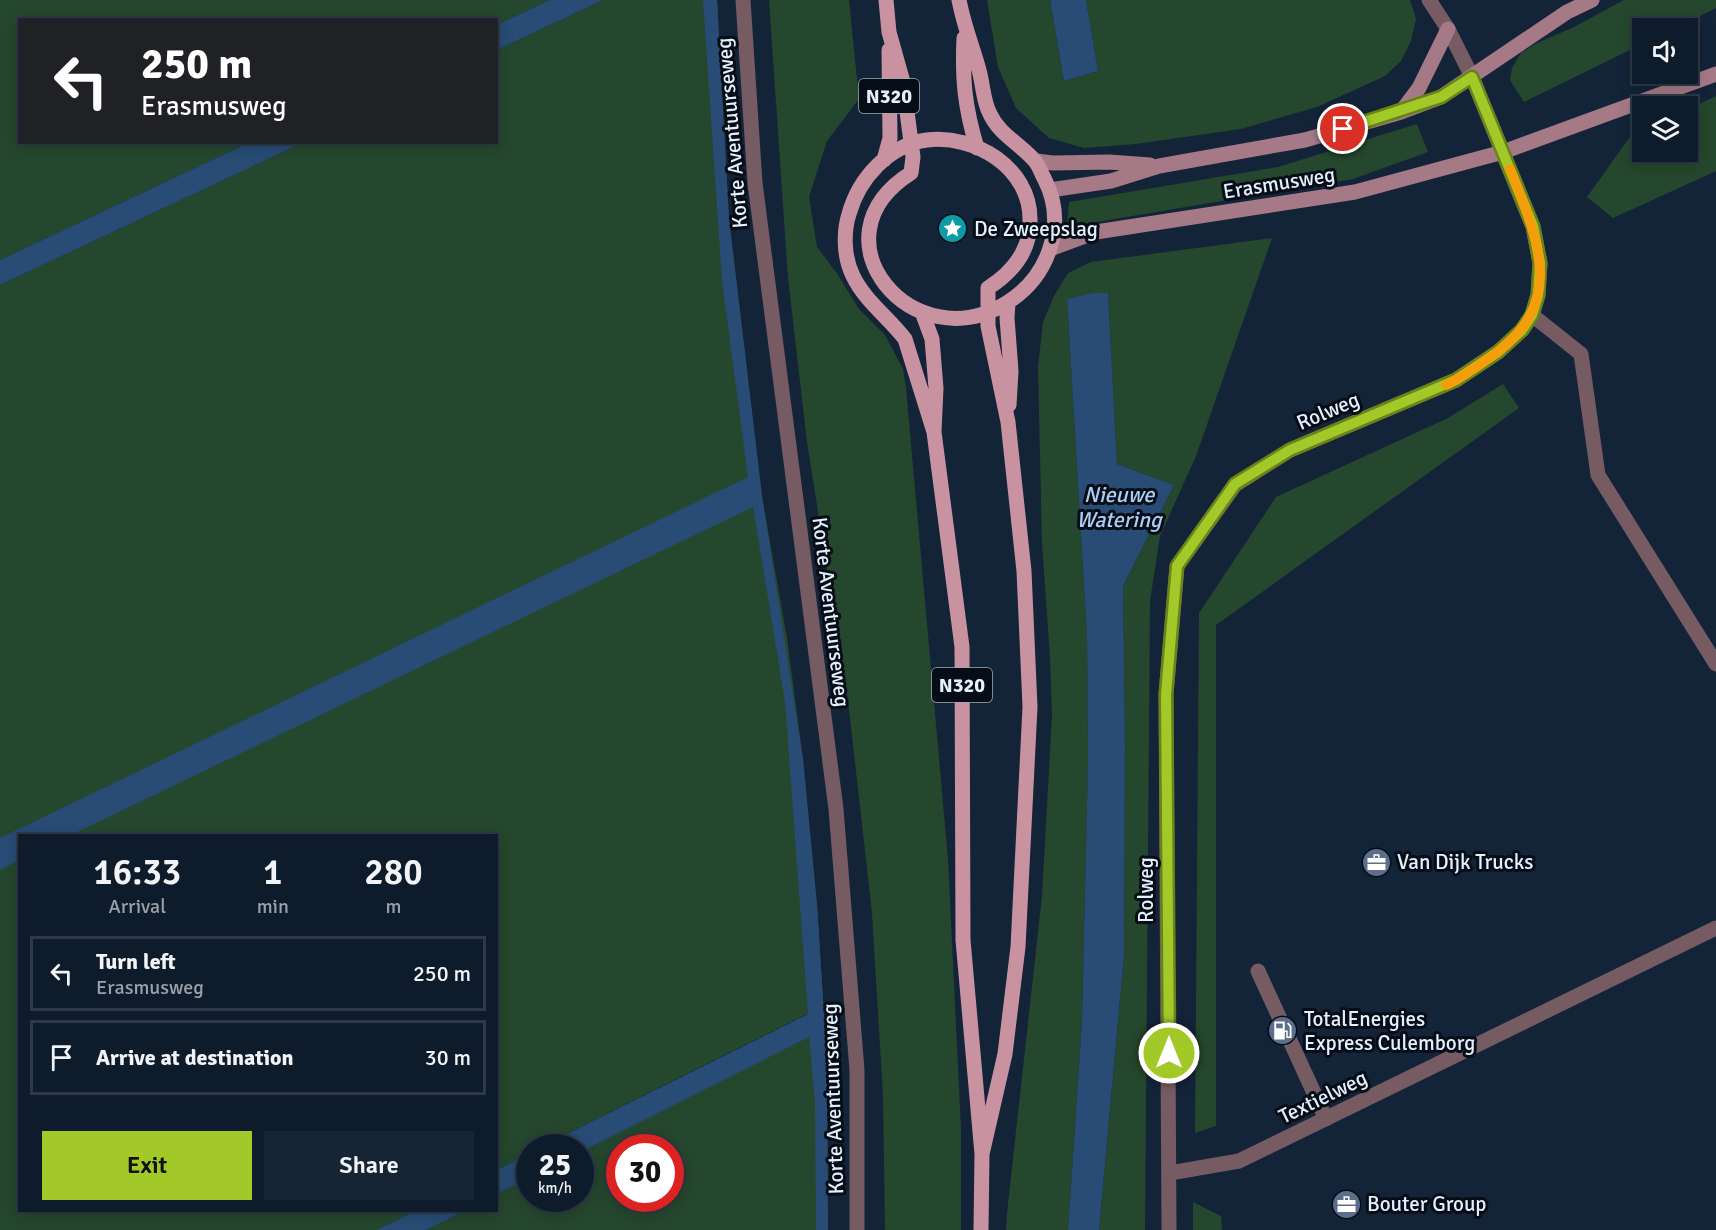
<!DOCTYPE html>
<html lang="en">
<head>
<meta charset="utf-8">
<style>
	:root { --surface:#0e1b2b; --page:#172433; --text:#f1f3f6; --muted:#9ba1a9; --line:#2e3947; --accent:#a2c928 }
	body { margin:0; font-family:Signika,sans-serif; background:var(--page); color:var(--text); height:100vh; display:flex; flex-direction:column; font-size:22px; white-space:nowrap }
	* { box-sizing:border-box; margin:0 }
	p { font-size:20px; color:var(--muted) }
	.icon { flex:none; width:33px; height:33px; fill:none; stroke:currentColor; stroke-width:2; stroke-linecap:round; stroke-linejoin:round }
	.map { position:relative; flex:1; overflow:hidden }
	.panel { position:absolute; left:18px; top:834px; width:480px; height:378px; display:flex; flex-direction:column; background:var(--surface); border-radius:0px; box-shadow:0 3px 15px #0003,0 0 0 2px var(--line) }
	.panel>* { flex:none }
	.hud { position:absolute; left:18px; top:18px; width:480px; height:126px; border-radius:0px; box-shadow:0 3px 15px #0003,0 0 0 2px var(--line); background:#202124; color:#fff; overflow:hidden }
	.tools { position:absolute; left:1632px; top:18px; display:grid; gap:12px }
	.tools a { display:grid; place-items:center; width:66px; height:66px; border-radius:0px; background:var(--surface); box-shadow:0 3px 15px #0003,0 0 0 2px var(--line); font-size:30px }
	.speed { position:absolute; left:516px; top:1134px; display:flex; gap:12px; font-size:30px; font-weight:700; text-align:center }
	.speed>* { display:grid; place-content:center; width:78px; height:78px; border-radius:50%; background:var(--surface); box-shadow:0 3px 15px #0003,0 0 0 2px var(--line); line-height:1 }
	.speed small { font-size:15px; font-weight:400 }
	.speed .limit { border:9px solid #d22; background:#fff; color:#111 }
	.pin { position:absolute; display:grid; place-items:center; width:51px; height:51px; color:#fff; margin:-26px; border:3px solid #fff; border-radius:50%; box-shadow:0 2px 6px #0007 }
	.me { position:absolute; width:66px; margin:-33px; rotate:0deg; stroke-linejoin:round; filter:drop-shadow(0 0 4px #0008) }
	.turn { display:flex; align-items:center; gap:21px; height:126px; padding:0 24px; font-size:27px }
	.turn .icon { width:78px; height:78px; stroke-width:2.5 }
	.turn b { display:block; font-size:42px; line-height:51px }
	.eta { display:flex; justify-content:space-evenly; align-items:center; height:102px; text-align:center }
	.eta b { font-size:36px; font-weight:600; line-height:42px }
	.button { display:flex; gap:12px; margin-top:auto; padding:12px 24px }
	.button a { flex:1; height:69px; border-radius:0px; background:var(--accent); color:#111; font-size:24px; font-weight:600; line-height:69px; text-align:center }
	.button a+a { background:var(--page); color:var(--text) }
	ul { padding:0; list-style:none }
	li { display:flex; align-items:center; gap:18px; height:75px; margin:0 12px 9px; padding:0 12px; border:3px solid var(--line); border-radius:0px }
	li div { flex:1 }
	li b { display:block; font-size:22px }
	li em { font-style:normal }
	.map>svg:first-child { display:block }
</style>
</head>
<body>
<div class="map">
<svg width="1716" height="1230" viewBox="0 0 1716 1230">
	<rect width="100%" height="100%" fill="#132439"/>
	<path fill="#25472d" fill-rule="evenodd" d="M0,0H549L497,25L496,20H20V142L248,143L0,260Z
		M603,0H717L729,219L762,496L787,638L803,759L817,905L827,1061L828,1230H426L464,1211L496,1210L497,1194L529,1178L530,1198H580L581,1152L810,1036L807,1014L541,1147L530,1148L529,1153L497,1170L496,836H20V1210L415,1211L376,1230H0V285L302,143L496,142L497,50ZM620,1148H670V1198H620Z
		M769,0H849L859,99L827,141L809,197L817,247L838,275L859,309L885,335L903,369L906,388L948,859L961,1130V1230H885L883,1096L872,913L849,709L807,442L788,278Z
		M987,0H1050L1064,81L1098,71L1086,0H1410L1416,19L1411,41L1401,61L1385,76L1317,107L1241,129L1136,144L1084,148L1049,138L1016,108L998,67Z
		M1624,0H1716V8L1675,28H1642V44L1524,102L1510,80L1512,68L1521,53L1535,44L1574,27Z
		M1716,96V171L1613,218L1587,197L1632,134L1642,129V152H1688V109Z
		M1417,124L1428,152L1353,179L1067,227L1069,202L1278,167Z
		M1272,238L1196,456L1160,536L1150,601L1145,1230H1099L1124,956L1125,744L1123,586L1174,485L1117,464L1108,293L1067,299L1087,636L1088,761L1082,1021L1068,1230H1006L1007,1213L1042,896L1052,716L1050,657L1042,543L1038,367L1043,322L1054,296L1068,273L1091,262Z
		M1503,384L1519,408L1216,625V1126L1195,1133L1199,613L1276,497L1448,418Z
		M1193,1202L1221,1216L1222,1230H1193Z"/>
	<path fill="#284c75" d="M549,0H603L497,50V25Z
		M703,0H717L729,219L762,496L803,759L817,905L827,1061L828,1230H816L815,1102L809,1037L581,1152L580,1148L541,1147L808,1014L785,702L753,507L71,835L20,836L19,860L0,870V838L748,477L722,281Z
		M1050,0H1086L1098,71L1064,81Z
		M248,143H302L0,285V260Z
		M1093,293H1108L1117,464L1174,485L1123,586L1125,744L1124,956L1099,1230H1068L1082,1021L1088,761L1087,636L1067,299Z
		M529,1153V1178L497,1194V1170Z
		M415,1211V1210L464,1211L426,1230H376Z"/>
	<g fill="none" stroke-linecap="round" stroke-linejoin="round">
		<path stroke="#765b62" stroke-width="15" d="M1532,315L1581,354L1598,475L1716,664
			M1258,971L1326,1119"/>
		<path stroke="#765b62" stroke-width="15" d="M743,0L755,183L836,809L857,1070V1230
			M1170,1173L1239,1161L1716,928
			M1169,1230L1166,694L1177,566L1235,485L1290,450L1456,380L1498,352L1522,330L1532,315L1538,295L1540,263L1533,227L1472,77L1448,29L1429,0"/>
		<path stroke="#a57a86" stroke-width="15" d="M1401,112L1419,88L1448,29
			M1036,161L1053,163L1109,162L1150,165
			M1050,190L1111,181L1159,166L1305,140L1401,112L1441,97L1567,12L1592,0
			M1050,249L1096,232L1355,192L1503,152L1716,74"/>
		<path stroke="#c992a1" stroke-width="15" d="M886,0L889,32L903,82L913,157L911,173C808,238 914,363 1008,302C1049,276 1067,224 1045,180C1041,173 1039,165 1034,160C1020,144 999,134 990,114C983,101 983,84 979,70C972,45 964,26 959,0
			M964,38C962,80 965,108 977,148
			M884,160L890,138L889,50
			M1008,303L1007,318L1011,371L1009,405
			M922,312L932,339L936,388L934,432L962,647L963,940L982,1154L981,1230
			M934,432L905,339C888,317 865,301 853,276C844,258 843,233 849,214C859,178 889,145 927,140C975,134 1030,168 1030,219C1031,250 1013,272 988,288V326L1008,422L1024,571L1030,707L1018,947L1005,1054L982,1154"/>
	</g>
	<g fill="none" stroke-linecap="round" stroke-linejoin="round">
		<defs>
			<path id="route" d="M1169,1053L1166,694L1177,566L1235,484L1290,450L1456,380L1498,352L1522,330L1532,315L1538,295L1540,263L1533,226L1472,77L1441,97L1343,129"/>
		</defs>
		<use href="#route" stroke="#69831a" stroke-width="15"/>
		<use href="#route" stroke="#a2c928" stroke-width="10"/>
		<path stroke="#f59e0b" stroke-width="10" d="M1446,385C1461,378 1475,368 1489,358C1568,304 1539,242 1510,169"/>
	</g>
	<defs>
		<symbol id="sight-disc" viewBox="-11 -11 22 22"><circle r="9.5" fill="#0f9aa8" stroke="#060d16"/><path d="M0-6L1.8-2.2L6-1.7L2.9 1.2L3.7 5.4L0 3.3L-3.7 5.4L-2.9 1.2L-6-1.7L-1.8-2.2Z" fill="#fff"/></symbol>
		<symbol id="office-disc" viewBox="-11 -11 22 22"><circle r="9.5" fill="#5c6f8a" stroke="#060d16"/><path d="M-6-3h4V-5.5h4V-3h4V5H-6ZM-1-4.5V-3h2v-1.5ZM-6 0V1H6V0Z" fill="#fff"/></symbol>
		<symbol id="fuel-disc" viewBox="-11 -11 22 22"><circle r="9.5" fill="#5c6f8a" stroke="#060d16"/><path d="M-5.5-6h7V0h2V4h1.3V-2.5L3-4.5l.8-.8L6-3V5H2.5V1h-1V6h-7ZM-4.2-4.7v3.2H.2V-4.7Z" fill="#fff"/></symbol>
	</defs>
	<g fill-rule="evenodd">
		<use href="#sight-disc" x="936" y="212" width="33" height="33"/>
		<use href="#office-disc" x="1360" y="846" width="33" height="33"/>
		<use href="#fuel-disc" x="1266" y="1014" width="33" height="33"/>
		<use href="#office-disc" x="1330" y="1188" width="33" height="33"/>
	</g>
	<g text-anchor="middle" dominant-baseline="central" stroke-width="6" stroke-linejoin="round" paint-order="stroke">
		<g fill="#060d16" stroke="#a1acb8" stroke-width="1.5">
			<rect x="859" y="79" width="60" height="34" rx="4.5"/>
			<rect x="932" y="668" width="60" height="34" rx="4.5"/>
		</g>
		<g font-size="20" font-weight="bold" fill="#e4f0fe">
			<text x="889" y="96">N320</text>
			<text x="962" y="685">N320</text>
		</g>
		<g font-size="21" fill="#e4f0fe" stroke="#060d16">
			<text transform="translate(732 133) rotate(-95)">Korte Aventuurseweg</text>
			<text transform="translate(1279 183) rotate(-9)">Erasmusweg</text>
			<text transform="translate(1328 411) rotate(-23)">Rolweg</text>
			<text transform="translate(831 612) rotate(83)">Korte Aventuurseweg</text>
			<text transform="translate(1146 890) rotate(-90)">Rolweg</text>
			<text transform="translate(1323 1097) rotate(-26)">Textielweg</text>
			<text transform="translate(833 1099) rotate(-92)">Korte Aventuurseweg</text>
		</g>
		<g font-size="21" fill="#e4f0fe" stroke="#060d16" text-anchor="start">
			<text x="974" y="229">De Zweepslag</text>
			<text x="1397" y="862">Van Dijk Trucks</text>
			<text x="1304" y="1019">TotalEnergies<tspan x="1304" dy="24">Express Culemborg</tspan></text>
			<text x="1367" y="1204">Bouter Group</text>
		</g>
		<g font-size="22" font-style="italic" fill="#accdf5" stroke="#060d16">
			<text x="1119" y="494">Nieuwe<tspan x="1119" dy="25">Watering</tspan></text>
		</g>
	</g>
</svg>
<div class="tools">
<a><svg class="icon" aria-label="sound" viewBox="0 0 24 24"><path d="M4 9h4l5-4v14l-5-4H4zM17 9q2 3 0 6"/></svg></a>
<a><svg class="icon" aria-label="layers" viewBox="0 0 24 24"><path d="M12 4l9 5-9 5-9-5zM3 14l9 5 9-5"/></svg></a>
</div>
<div class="speed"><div>25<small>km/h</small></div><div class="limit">30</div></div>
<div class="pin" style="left:1343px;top:129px;background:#d93025"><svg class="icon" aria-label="arrive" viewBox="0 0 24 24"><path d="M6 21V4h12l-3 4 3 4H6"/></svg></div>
<svg class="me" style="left:1169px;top:1053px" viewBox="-20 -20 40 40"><circle r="17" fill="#a2c928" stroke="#fff" stroke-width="3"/><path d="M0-11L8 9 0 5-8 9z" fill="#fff"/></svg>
<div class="hud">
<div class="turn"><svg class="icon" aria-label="left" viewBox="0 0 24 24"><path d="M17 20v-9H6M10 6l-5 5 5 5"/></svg><div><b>250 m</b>Erasmusweg</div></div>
</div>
<section class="panel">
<div class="eta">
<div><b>16:33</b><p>Arrival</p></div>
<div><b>1</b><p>min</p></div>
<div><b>280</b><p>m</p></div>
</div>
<ul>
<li><svg class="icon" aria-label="left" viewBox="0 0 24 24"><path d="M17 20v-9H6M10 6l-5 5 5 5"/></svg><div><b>Turn left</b><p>Erasmusweg</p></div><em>250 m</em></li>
<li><svg class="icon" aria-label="arrive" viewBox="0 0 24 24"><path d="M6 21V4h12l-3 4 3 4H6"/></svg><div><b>Arrive at destination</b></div><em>30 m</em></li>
</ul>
<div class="button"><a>Exit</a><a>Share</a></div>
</section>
</div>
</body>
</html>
